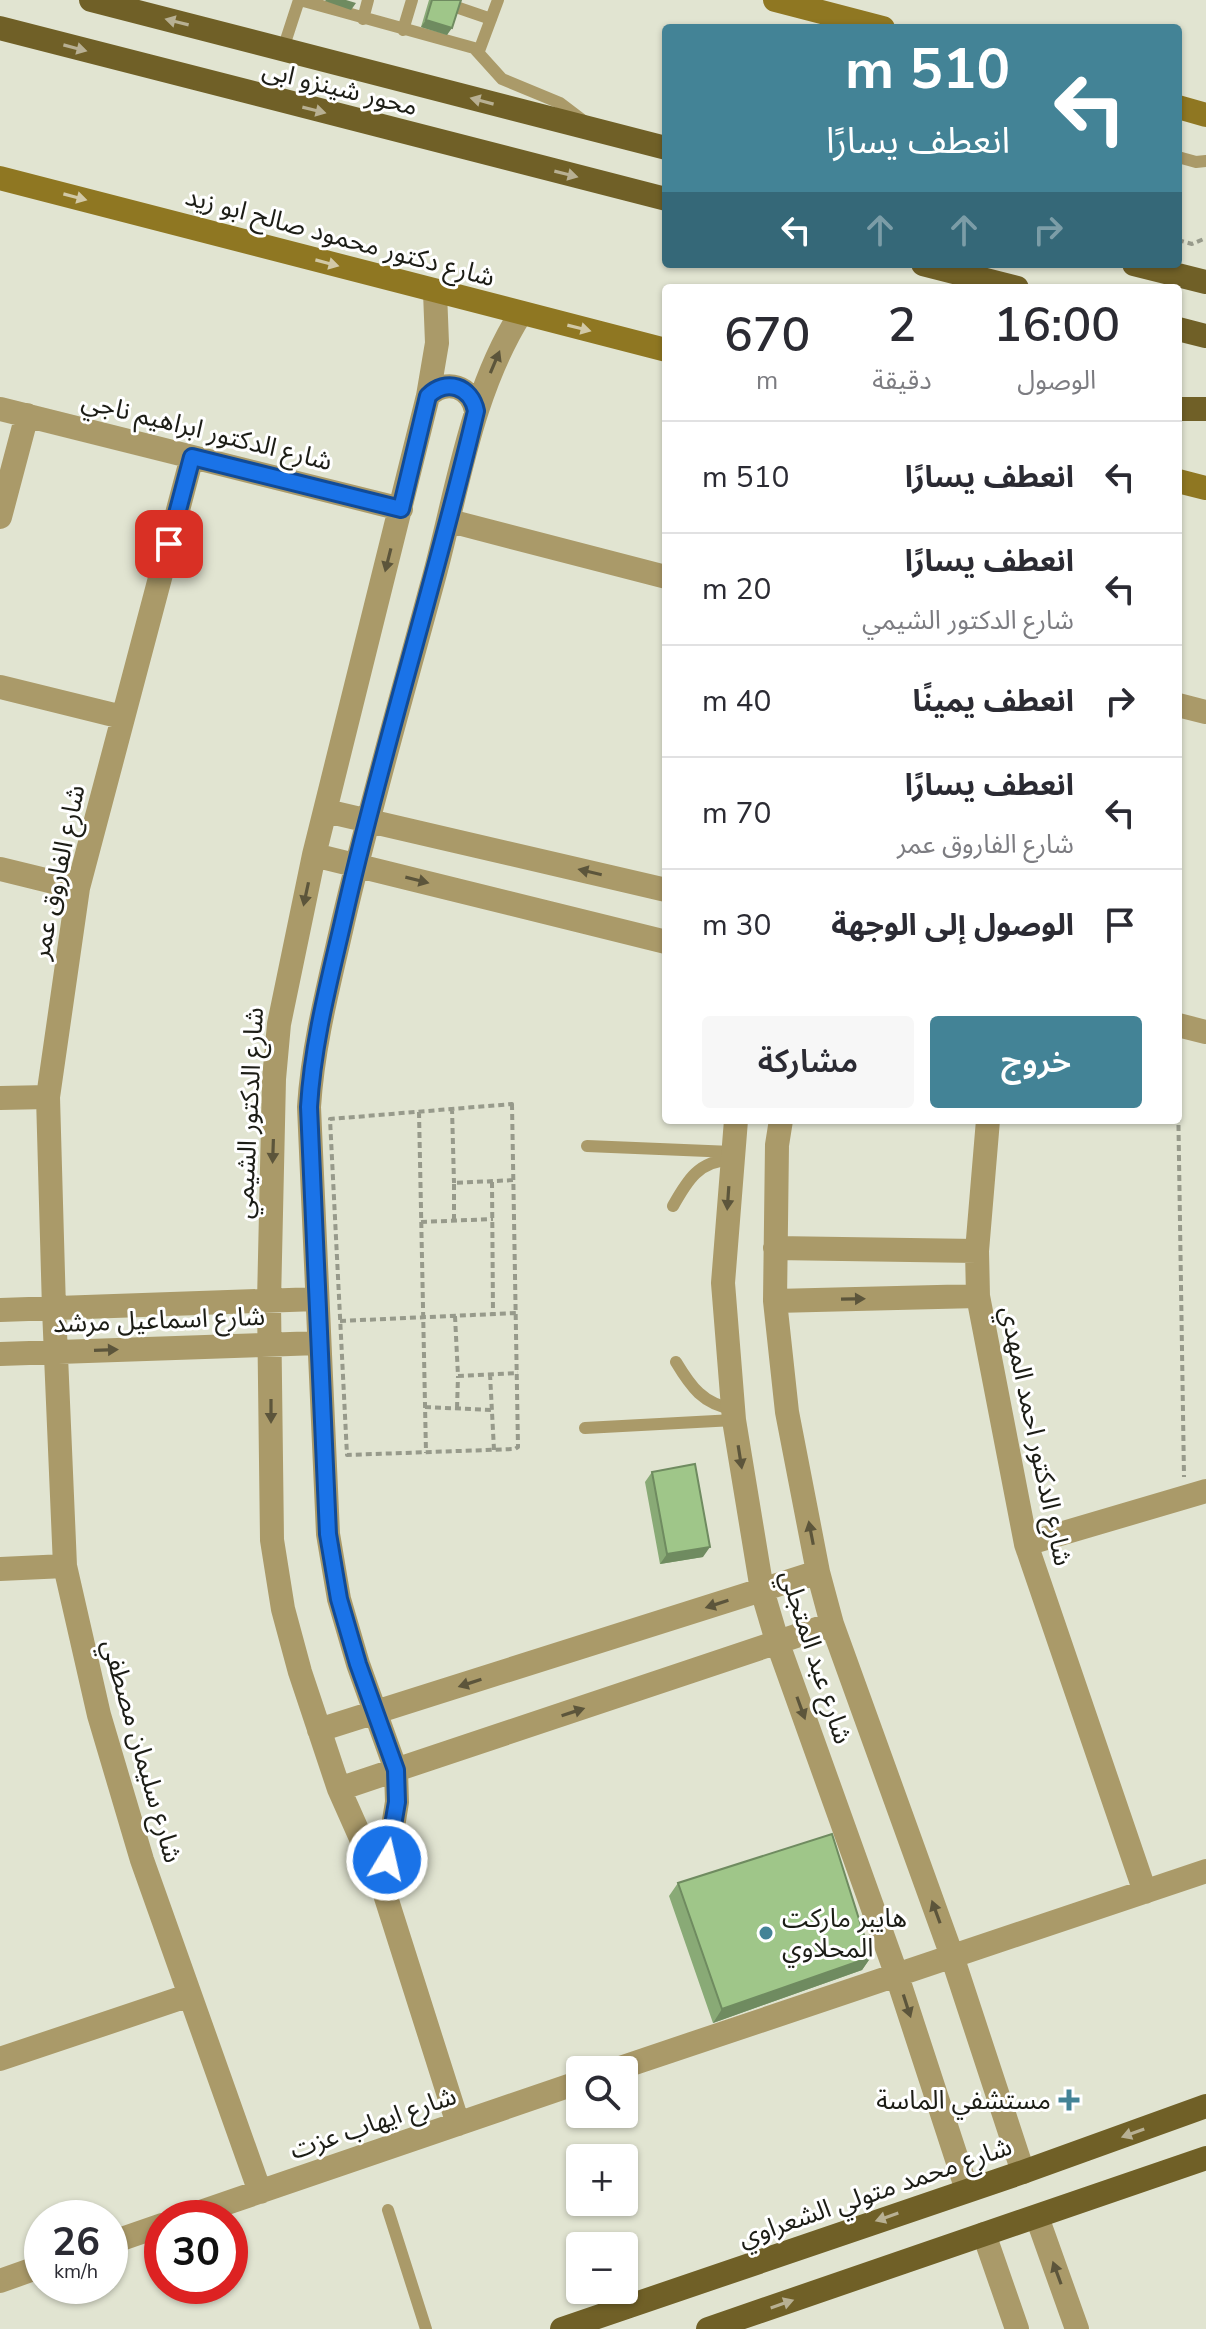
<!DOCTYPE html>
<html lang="ar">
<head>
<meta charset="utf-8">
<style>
	:root { --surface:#fff; --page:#f7f7f7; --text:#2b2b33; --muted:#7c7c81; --line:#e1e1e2; --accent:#438396 }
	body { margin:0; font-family:"Nunito Sans","Noto Sans Arabic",sans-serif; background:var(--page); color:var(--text); direction:rtl; height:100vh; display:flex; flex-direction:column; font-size:30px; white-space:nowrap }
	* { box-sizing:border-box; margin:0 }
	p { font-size:26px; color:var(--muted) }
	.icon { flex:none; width:44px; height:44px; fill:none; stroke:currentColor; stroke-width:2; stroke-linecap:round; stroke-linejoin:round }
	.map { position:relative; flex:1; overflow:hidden; direction:ltr }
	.drawer { position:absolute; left:662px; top:284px; width:520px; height:840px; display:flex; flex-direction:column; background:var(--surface); border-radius:8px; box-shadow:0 2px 6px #0004; direction:rtl }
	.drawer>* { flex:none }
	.guide { position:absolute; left:662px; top:24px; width:520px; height:244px; border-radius:8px; box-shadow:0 2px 6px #0004; direction:rtl; background:#438396; color:#fff; overflow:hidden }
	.controls { position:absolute; left:566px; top:2056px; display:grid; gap:16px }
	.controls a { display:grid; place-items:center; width:72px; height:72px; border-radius:8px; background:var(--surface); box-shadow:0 2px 6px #0004; font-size:40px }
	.speed { position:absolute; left:24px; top:2200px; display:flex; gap:16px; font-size:40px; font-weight:700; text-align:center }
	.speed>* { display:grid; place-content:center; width:104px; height:104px; border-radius:50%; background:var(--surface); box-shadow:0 2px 6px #0004; line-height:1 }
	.speed small { font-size:20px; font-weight:400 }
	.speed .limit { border:12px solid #d22; background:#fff; color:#111 }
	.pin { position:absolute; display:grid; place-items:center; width:68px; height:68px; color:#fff; margin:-34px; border-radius:16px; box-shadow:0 4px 12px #0006 }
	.me { position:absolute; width:88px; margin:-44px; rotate:9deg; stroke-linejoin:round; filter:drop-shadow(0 0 6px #0008) }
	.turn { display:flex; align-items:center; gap:28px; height:168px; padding:0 40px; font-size:36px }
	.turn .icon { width:104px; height:104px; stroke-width:2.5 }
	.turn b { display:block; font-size:56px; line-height:68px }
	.lanes { display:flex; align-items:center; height:76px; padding:0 40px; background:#0003; justify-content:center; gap:40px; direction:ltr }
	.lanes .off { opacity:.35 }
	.eta { display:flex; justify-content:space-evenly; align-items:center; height:136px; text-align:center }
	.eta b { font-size:48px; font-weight:600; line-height:56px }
	.primary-button { display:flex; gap:16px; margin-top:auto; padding:16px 40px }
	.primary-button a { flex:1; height:92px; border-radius:8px; background:var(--accent); color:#fff; font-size:32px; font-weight:600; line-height:92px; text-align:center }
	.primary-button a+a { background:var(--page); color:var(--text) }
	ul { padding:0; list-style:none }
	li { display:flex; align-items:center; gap:24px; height:112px; padding:0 40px; border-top:2px solid var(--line) }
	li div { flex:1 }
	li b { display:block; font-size:30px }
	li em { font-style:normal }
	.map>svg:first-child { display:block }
</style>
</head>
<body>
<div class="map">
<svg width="1206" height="2329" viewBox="0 0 1206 2329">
	<rect width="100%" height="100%" fill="#e1e4d1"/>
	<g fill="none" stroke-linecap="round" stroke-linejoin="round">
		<path stroke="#979a8b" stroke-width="4" stroke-dasharray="6 4" stroke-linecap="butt" d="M1178,240L1192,244L1206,238
			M1178,1095L1184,1477
			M512,1104L518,1447L515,1449L347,1455L330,1119Z
			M452,1108L454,1183
			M419,1112L426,1453
			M492,1182L493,1314
			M454,1220V1183L515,1180
			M421,1222L493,1219
			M455,1316L458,1376L518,1373
			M340,1321L517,1313
			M490,1374L494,1450
			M425,1407L492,1410
			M457,1408L458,1376"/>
		<path stroke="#aa9a69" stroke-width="12" d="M300,0L474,48L502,79L560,103L585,122
			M456,7L491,19
			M363,19L368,0
			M403,30L412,0
			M283,49L299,0
			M479,51L498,0
			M1178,157L1196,162L1206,161
			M587,1146L732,1152
			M673,1206C687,1181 699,1160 731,1160
			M676,1362C691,1387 703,1404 733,1409
			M585,1428L734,1420
			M388,2210L426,2329"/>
		<path stroke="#aa9a69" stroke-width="24" d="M435,292L437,343L428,396L314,855L279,1024L274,1079L269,1302L272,1540L283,1609L300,1672L339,1789L383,1888L458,2124
			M428,396C446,378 471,386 476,411
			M0,409L401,509
			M192,457L78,888L48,1097L54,1309L65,1566L99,1715L142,1860L260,2192
			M0,517L27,415
			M450,521L666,577
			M0,687L122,717
			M1178,705L1206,712
			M326,811L666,890
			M314,855L666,942
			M0,869L78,888
			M1178,1025L1206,1032
			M0,1098L48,1097
			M736,1120L723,1283L734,1420L762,1590L778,1644L896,1973L967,2190
			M781,1120L777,1145L775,1301L787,1412L818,1572L832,1624L952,1956L1023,2172
			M988,1120L977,1251L978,1296L1026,1544L1145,1892
			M775,1248L977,1251
			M775,1301L978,1296
			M0,1310L317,1299
			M0,1354L319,1343
			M1026,1544L1206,1491
			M0,1569L65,1566
			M319,1730L818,1572
			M339,1789L832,1624
			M383,1888L397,1802L396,1770L358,1664L339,1599L328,1534L309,1107C313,1044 329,984 343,922C369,810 401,699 431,588C457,496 469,395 521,313
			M0,2059L190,1995
			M614,2070L1206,1871
			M1037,2217L1077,2329
			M183,2218L580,2082
			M984,2234L1017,2329
			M110,2243L162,2225
			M0,2281L42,2266"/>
		<path stroke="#8f7722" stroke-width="24" d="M775,0L883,28
			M1178,107L1206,115
			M0,178L666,350
			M1178,481L1206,488"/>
		<path stroke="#706027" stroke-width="24" d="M91,0L666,148
			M0,28L666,199
			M923,264L1017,288
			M1134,264L1206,282
			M1178,329L1206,336
			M1178,409H1206
			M562,2329L1023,2172L1206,2106
			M708,2329L1206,2158"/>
	</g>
	<path fill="#89aa76" d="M429,0H461L447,35L421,27Z
		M652,1472L703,1557L660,1564L645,1482Z
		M678,1883L871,1957L862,1970L713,2023L669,1896Z"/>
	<path fill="#6f8b60" d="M326,0H346L356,3L351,10L325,1Z
		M426,20L452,28L447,35L421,27Z
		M710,1547L703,1557L660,1564L667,1554Z
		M871,1957L862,1970L713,2023L722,2009Z"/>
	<path fill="#9fc689" stroke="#6f8b60" stroke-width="2" d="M432,0H461L452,28L426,20Z
		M695,1464L710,1547L667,1554L652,1472Z
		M832,1834L871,1957L722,2009L678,1883Z"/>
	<defs><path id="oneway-solid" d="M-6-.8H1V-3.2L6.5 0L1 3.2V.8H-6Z" transform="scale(2)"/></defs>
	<g fill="#b8b093">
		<use href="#oneway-solid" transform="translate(177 22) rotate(-166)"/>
		<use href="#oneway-solid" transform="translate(75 48) rotate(15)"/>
		<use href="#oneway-solid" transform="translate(482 101) rotate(-165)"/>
		<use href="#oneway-solid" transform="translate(314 110) rotate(14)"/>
		<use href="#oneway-solid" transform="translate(566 174) rotate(14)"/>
		<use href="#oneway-solid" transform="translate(1133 2133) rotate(160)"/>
		<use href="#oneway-solid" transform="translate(887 2217) rotate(161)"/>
		<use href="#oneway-solid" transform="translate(782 2304) rotate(-19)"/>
	</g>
	<g fill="#d2c9a7">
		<use href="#oneway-solid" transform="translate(75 197) rotate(15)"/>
		<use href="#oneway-solid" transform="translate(327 263) rotate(15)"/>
		<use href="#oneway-solid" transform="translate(579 328) rotate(14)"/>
	</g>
	<g fill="#5c553b">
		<use href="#oneway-solid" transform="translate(495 362) rotate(-67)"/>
		<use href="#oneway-solid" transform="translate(388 560) rotate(104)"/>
		<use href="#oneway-solid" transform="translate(590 872) rotate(-167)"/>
		<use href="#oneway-solid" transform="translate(417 880) rotate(14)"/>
		<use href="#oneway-solid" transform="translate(306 894) rotate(102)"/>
		<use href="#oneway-solid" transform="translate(273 1151) rotate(92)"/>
		<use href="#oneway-solid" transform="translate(728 1198) rotate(94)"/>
		<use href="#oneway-solid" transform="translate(853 1299) rotate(-1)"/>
		<use href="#oneway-solid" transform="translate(106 1350) rotate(-2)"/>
		<use href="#oneway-solid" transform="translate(271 1411) rotate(90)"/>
		<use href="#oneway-solid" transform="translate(740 1457) rotate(81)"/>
		<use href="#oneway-solid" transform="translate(811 1533) rotate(-101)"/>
		<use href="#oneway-solid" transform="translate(717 1604) rotate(162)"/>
		<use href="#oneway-solid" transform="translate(470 1683) rotate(162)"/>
		<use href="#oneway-solid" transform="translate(801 1708) rotate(70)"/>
		<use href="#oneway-solid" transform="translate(573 1712) rotate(-18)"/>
		<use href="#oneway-solid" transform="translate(936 1912) rotate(-110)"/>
		<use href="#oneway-solid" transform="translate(907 2006) rotate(72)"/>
		<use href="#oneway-solid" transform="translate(1057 2273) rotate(-110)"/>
	</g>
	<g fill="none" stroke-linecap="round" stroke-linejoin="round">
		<defs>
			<path id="route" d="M169,544L192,457L401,509L428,396C446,378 471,386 476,411C437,576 385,739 347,904C332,971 313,1038 309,1107L328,1534L339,1599L358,1664L396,1770L397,1802L387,1860"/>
		</defs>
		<use href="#route" stroke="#114b97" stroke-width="20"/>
		<use href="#route" stroke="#1a73e8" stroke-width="14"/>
	</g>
	<g fill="#438396" stroke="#fff" stroke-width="3">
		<circle cx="766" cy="1933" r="8"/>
		<path d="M1065 2088h8v8h8v8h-8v8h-8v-8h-8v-8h8z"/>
	</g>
	<g text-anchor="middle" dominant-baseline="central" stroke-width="6" stroke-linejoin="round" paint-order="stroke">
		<g font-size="26" fill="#1c1d16" stroke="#fff">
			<text transform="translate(340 88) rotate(14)">محور شينزو ابى</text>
			<text transform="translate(340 237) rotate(15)">شارع دكتور محمود صالح ابو زيد</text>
			<text transform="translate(207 431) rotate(14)">شارع الدكتور ابراهيم ناجي</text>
			<text transform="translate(58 872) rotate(-78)">شارع الفاروق عمر</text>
			<text transform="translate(249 1113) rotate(-87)">شارع الدكتور الشيمي</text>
			<text transform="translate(159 1320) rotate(-2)">شارع اسماعيل مرشد</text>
			<text transform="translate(1036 1436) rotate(78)">شارع الدكتور احمد المهدي</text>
			<text transform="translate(816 1657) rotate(72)">شارع عبد المتجلي</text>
			<text transform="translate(142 1751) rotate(74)">شارع سليمان مصطفي</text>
			<text transform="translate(373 2123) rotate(-19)">شارع ايهاب عزت</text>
			<text transform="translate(875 2192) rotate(-19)">شارع محمد متولي الشعراوي</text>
		</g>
		<g font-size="26" fill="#1c1d16" stroke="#fff" text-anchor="start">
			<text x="782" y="1918">هايبر ماركت<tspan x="782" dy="30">المحلاوي</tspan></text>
			<text x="1051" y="2100" text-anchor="end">مستشفي الماسة</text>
		</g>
	</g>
</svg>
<div class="controls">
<a><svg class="icon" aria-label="search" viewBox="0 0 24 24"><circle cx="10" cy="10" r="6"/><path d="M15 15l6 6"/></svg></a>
<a>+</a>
<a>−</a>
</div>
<div class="speed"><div>26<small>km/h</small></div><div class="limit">30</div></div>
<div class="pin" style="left:169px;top:544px;background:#d93025"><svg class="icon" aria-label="arrive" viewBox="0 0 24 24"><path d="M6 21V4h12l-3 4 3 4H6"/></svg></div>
<svg class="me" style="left:387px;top:1860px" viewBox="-20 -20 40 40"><circle r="17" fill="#1a73e8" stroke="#fff" stroke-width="3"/><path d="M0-11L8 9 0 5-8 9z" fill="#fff"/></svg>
<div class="guide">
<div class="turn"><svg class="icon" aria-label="left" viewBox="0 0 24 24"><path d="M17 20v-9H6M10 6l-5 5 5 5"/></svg><div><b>510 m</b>انعطف يسارًا</div></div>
<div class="lanes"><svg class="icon" aria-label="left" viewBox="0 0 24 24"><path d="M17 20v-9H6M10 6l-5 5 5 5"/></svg><svg class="icon off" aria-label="ahead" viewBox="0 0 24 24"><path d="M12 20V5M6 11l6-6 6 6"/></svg><svg class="icon off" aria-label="ahead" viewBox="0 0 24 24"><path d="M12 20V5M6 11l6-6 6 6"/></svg><svg class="icon off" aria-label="right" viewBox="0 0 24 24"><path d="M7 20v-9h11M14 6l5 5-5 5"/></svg></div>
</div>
<section class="drawer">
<div class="eta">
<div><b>16:00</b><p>الوصول</p></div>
<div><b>2</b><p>دقيقة</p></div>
<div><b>670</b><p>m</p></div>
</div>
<ul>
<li><svg class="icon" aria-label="left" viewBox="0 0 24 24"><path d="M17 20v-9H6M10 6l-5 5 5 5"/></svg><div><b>انعطف يسارًا</b></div><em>510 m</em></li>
<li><svg class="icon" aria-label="left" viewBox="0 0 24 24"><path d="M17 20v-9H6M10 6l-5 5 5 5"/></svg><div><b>انعطف يسارًا</b><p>شارع الدكتور الشيمي</p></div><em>20 m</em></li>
<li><svg class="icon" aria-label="right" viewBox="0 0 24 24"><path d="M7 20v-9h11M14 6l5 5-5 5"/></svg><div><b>انعطف يمينًا</b></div><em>40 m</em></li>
<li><svg class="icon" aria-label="left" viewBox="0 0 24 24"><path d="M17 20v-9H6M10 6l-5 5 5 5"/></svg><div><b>انعطف يسارًا</b><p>شارع الفاروق عمر</p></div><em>70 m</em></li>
<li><svg class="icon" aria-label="arrive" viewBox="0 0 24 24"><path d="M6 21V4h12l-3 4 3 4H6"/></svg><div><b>الوصول إلى الوجهة</b></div><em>30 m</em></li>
</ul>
<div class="primary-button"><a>خروج</a><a>مشاركة</a></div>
</section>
</div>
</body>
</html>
